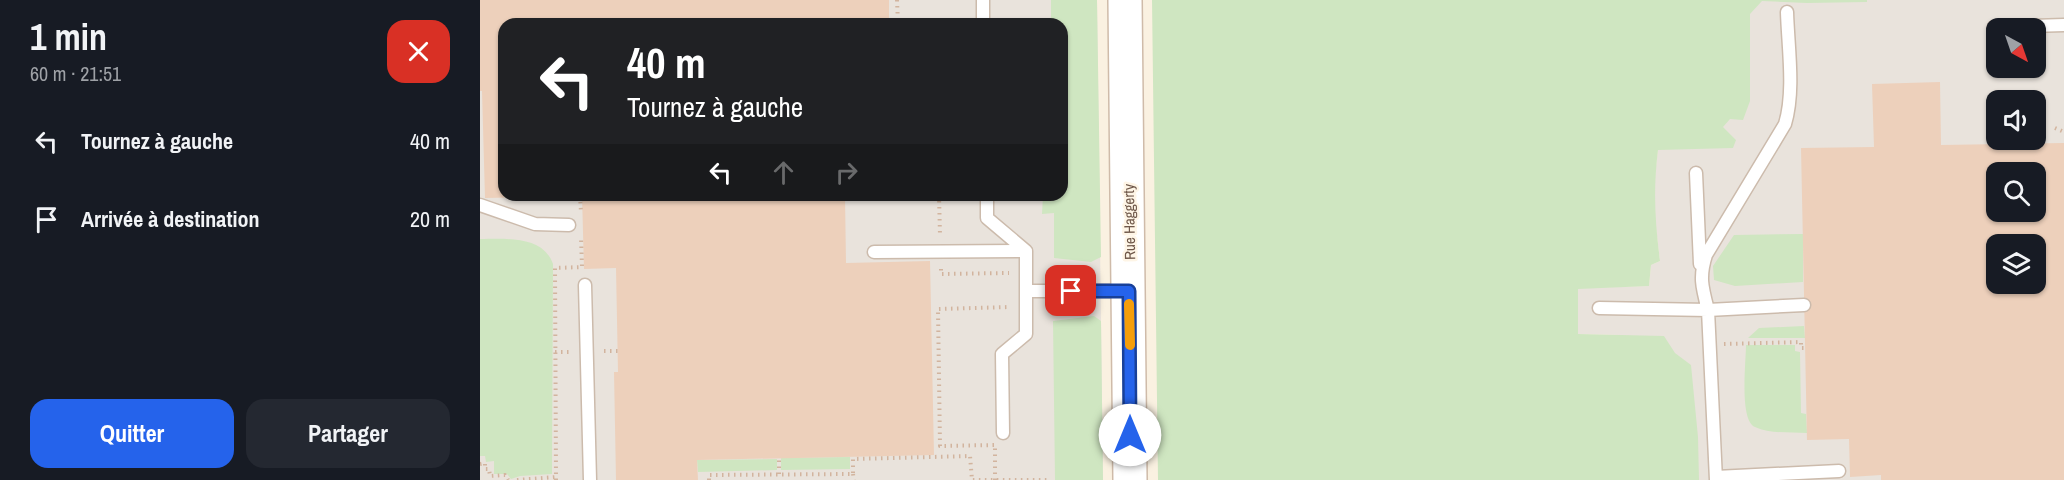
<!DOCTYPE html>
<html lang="fr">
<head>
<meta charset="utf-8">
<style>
	:root { --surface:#171b24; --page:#242831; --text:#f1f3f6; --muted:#9ea1a6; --accent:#2563eb }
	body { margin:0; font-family:"Archivo Narrow",sans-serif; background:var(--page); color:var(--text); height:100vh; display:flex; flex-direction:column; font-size:22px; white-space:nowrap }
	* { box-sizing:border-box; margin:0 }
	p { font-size:20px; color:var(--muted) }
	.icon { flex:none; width:33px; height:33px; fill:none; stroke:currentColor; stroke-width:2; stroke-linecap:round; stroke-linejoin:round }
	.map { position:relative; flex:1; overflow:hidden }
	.details { display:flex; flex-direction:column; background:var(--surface); width:480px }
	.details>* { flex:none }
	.hud { position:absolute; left:18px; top:18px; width:570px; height:183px; border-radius:18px; box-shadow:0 2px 4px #0004; background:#202124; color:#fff; overflow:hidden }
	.needle { width:39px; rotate:140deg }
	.tools { position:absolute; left:1506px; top:18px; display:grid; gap:12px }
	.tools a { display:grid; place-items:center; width:60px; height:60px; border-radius:12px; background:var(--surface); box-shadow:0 2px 4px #0004; font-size:30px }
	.pin { position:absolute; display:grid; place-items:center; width:51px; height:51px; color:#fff; margin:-26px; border-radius:12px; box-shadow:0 3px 9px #0006 }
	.me { position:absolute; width:66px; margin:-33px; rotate:0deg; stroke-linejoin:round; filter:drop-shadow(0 0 4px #0008) }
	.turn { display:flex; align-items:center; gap:21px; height:126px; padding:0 30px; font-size:27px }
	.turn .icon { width:78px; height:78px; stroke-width:2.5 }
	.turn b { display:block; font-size:42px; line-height:51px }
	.lanes { display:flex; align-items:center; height:57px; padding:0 30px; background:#0003; justify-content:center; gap:30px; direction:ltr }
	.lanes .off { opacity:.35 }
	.round { display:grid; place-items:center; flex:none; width:63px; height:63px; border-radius:18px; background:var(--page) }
	.head { display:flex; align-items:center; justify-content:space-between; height:102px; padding:0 30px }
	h1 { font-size:36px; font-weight:800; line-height:45px }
	.cta { display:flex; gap:12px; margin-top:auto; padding:12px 30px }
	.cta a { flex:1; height:69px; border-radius:18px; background:var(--accent); color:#fff; font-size:24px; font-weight:800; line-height:69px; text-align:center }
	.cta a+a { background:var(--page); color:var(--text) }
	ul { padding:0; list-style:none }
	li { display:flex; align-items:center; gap:18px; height:78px; padding:0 30px }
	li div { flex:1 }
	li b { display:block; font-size:22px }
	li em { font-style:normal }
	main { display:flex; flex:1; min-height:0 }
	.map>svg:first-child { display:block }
</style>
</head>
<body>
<main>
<section class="details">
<div class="head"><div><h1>1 min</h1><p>60 m · 21:51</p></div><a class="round" style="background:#d93025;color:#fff"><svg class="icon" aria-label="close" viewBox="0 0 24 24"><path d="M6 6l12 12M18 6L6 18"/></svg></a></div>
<ul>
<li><svg class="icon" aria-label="left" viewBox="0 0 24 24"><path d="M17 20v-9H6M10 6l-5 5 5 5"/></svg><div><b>Tournez à gauche</b></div><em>40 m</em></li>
<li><svg class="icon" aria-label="arrive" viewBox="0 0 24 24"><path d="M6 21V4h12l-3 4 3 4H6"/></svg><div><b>Arrivée à destination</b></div><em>20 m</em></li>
</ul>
<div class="cta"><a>Quitter</a><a>Partager</a></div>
</section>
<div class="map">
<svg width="1584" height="480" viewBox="0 0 1584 480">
	<rect width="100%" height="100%" fill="#faf1e1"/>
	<path fill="#e9e3dc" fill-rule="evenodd" d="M0,0H617L623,480H0ZM24,24H582V195H24Z
		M1268,0H1584V480H1167L1141,335L1097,334L1098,288L1169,286L1171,265L1180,261L1174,212V181L1178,150ZM1516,28H1556V68H1516ZM1516,100H1556V140H1516ZM1516,172H1556V212H1516ZM1516,244H1556V284H1516Z"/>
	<path fill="#cfe6c1" d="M571,0H617L621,257L611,262L574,258V213L562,214L563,195H582V24H571Z
		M672,0H1387V2L1327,3L1282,1L1270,14V101L1263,120L1250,119L1243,127L1256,140L1253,148L1178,150C1173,190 1175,222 1180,261L1171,265L1169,286L1098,289V334L1184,336L1195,353L1211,365L1218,437L1219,480H678Z
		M1323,234V282L1255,286L1234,280L1233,266L1254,235Z
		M0,239C25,239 63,235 73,264L72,474L40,476L31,479L27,474H14V461L6,462L5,456H0Z
		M614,316L621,321L623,480H575L573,321Z
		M1324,326L1325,338H1268L1279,328Z
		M1266,345H1315V351L1320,352L1321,413L1326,414L1327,433C1311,432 1290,434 1275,427C1259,420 1266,362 1266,345Z
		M370,457V469L301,470V458Z
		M297,459V470L218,472L217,460Z"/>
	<path fill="#edd0bb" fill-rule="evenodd" d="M0,0H409V24H24V195H53V197L5,198L2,91H0Z
		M1460,82L1461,145L1584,143V480H1401V475L1370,477L1369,439L1327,440L1321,148L1394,147L1392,84ZM1516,172H1556V212H1516ZM1516,244H1556V284H1516Z
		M102,195H365L366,263L450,261L454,455L217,460L218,480H136L134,372H138L136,268L104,269Z"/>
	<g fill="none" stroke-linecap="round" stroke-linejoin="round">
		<defs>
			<path id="lane" d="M503,0V24
				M1514,27L1584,25
				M1216,173L1220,264
				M507,195V218L546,251V334L522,354L523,433
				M0,205L55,224L89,225
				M394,252L546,251
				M105,285L110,480
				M546,291H648
				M1119,308L1228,310L1324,305
				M1236,477L1359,471
				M1236,480L1228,310C1222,287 1219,277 1226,255L1305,124C1315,91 1308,47 1307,12"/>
			<path id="secondary" d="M645,0L650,480"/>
		</defs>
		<use href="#lane" stroke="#ccbbac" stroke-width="15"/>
		<use href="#secondary" stroke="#cfbba9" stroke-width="36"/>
		<path stroke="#d2b49e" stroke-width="4" stroke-dasharray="1.5 4.5" stroke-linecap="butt" d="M417,0L418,24
			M418,23H431
			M1575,128L1584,132
			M459,195L460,235
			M100,196L101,212
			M461,269V274L529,273
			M1244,344L1321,342V348H1325
			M124,351H138
			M75,352H90
			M0,464L5,463V469H9L10,476L25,475L28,480
			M299,474V458
			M373,474L374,480
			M37,480L76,477
			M76,480L75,268L102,267L101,237
			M229,480V475L373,474V459L490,456L492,480H569
			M515,480V445L460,446L458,309L530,307"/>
		<use href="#lane" stroke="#fff" stroke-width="12"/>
		<use href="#secondary" stroke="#fff" stroke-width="33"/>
	</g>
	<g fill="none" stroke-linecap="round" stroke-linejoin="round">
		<defs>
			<path id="route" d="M591,291H649L650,435"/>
		</defs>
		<use href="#route" stroke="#184099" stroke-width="15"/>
		<use href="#route" stroke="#2563eb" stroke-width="10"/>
		<path stroke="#f59e0b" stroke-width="10" d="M649,304L650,345"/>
	</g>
	<g text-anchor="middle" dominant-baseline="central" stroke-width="5" stroke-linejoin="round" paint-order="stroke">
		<g font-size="15" fill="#6f584a" stroke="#fef5e6">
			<text transform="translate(649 222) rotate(-91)">Rue Haggerty</text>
		</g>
	</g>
</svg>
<div class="tools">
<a><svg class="needle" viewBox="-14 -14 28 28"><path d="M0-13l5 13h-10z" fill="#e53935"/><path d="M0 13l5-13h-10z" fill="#9ea1a6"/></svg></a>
<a><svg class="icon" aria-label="sound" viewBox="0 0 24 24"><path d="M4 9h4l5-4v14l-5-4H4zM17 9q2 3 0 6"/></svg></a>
<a><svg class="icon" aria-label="search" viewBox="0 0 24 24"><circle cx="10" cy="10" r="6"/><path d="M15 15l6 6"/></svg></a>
<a><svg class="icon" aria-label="layers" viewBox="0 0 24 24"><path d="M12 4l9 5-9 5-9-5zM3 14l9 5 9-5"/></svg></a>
</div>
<div class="pin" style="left:591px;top:291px;background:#d93025"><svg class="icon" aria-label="arrive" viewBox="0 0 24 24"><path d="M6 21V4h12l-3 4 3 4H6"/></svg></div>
<svg class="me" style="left:650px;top:435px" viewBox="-20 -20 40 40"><circle r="19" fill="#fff"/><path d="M0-13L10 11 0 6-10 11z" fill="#2563eb"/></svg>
<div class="hud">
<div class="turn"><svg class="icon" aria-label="left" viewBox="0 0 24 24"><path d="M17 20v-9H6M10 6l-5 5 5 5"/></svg><div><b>40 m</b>Tournez à gauche</div></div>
<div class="lanes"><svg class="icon" aria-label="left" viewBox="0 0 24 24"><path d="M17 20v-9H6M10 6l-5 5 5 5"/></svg><svg class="icon off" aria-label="ahead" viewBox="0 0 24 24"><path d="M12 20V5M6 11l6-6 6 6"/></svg><svg class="icon off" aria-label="right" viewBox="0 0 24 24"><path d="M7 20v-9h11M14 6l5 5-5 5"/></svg></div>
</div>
</div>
</main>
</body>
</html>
